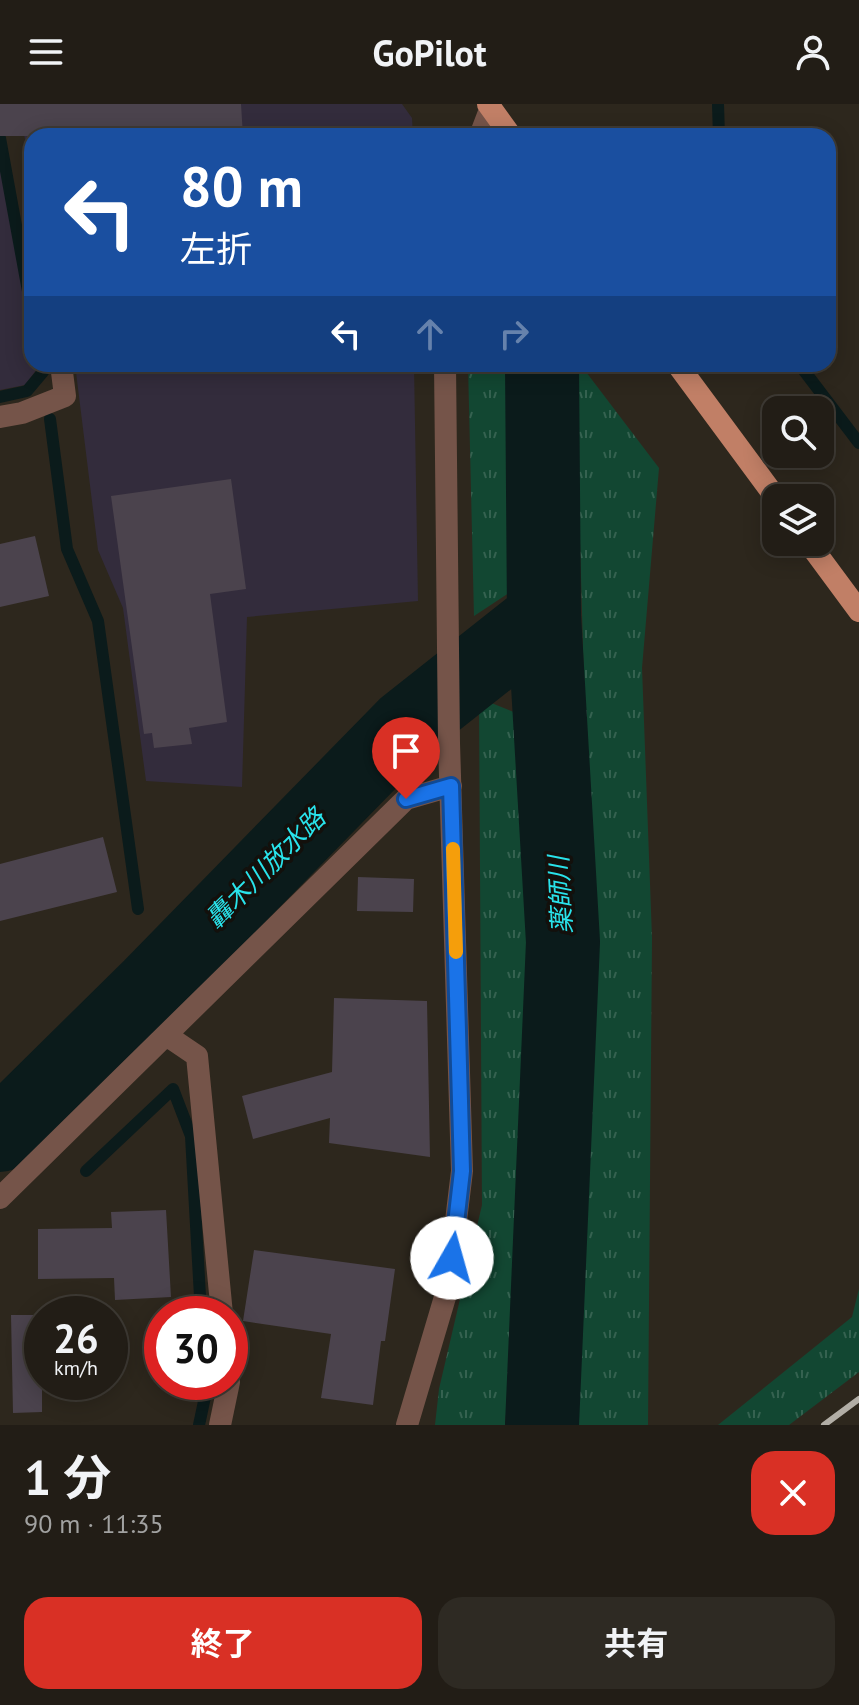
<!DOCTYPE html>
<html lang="ja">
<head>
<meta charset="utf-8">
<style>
	:root { --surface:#221d16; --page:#2e2a23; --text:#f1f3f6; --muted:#a2a2a1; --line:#3f3b35; --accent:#d93025 }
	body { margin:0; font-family:"PT Sans","Noto Sans JP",sans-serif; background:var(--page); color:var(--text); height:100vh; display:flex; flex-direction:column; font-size:30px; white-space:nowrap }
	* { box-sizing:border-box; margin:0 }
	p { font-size:26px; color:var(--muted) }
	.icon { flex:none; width:44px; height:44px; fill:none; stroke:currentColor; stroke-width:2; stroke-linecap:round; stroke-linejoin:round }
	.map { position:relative; height:1321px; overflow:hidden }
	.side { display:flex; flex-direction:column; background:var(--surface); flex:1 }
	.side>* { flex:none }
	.top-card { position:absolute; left:24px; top:24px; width:812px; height:244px; border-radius:24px; box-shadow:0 4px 20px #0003,0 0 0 2px var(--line); background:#1a4fa0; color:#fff; overflow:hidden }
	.fabs { position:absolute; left:762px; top:292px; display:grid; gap:16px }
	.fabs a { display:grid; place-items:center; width:72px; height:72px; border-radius:16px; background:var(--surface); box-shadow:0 4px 20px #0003,0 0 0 2px var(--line); font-size:40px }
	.speed { position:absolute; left:24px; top:1192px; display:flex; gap:16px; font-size:40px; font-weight:700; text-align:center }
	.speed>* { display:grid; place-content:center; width:104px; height:104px; border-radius:50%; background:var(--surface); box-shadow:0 4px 20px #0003,0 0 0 2px var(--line); line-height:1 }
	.speed small { font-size:20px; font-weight:400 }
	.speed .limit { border:12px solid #d22; background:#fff; color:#111 }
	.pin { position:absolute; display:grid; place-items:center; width:68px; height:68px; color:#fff; margin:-82px -34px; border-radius:50% 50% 50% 0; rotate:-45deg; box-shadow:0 0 8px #0007 }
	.pin .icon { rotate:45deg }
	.me { position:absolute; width:88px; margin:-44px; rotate:7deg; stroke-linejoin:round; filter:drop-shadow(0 0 6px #0008) }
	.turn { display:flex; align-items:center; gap:28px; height:168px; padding:0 24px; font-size:36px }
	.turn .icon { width:104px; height:104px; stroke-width:2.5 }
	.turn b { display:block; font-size:56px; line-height:68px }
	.lanes { display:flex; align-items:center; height:76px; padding:0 24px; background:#0003; justify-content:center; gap:40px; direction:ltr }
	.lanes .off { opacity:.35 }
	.round { display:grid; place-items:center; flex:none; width:84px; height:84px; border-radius:24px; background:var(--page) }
	.head { display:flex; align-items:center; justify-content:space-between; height:136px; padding:0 24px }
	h1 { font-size:48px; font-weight:700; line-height:60px }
	.primary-button { display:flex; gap:16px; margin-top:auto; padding:16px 24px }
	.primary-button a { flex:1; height:92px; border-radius:24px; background:var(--accent); color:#fff; font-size:32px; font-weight:700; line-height:92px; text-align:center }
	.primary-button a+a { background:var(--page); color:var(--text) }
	header { display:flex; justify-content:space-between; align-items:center; height:104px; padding:0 24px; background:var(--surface); font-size:36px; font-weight:700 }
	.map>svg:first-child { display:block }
</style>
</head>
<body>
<header><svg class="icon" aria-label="menu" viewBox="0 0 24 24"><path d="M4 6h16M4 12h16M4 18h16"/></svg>GoPilot<svg class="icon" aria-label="person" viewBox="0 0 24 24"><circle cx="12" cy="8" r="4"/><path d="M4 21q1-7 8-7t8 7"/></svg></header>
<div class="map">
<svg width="859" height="1321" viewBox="0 0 859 1321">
	<defs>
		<pattern id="grass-tufts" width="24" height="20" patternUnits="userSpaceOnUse" patternTransform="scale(2)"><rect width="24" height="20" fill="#124732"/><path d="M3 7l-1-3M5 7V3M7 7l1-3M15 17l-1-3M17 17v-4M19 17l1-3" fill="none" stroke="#356250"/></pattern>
	</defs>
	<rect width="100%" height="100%" fill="#2d271d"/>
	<path fill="#332c3c" d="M19,0H402L412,14L413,32H32V77Z
		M0,46L32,235V260H36L37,265L25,281L0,286Z
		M75,260H414L418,497L247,513L242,683L146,677L123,504L98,446Z"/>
	<path fill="url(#grass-tufts)" d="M468,260H521L515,485L474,512Z
		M575,260H580L659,364L642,564L652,834L648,1321H570L594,933Z
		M479,594L521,611L546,872L505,1321H435L439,1285L482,1101Z
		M859,1185V1268L789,1321H718L852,1213Z"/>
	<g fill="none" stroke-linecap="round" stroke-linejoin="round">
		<path stroke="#0b1b1b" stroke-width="12" d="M718,0L719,32
			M0,34L32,209
			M799,260L859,339
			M0,293L27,287L43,268L41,260
			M50,315L67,445L98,517L138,805
			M86,1067L173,985L191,1032L201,1210
			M199,1321L206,1288L205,1278"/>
		<path stroke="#0b1b1b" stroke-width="74" d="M542,260L544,512L563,838L542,1321
			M0,1031L150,883L405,622L544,512"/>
	</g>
	<path fill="#4b434d" d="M0,0H241L243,32H0Z
		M231,375L246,485L210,490L227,618L189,624L192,640L154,644L152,629L144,630L111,392Z
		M35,432L49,492L0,503V440Z
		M103,733L117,788L0,817V760Z
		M358,773L414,775L413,808L357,807Z
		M334,894L427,897L430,1053L329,1039L330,1014L253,1035L242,992L332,968Z
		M166,1106L171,1193L115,1196L114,1174L38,1175V1125L112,1124L111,1108Z
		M254,1146L395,1165L385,1237H381L373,1301L321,1294L331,1230L243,1217Z
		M11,1211H42V1308L13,1309Z"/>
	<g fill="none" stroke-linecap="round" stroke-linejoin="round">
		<path stroke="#755449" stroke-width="22" d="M480,32L491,3
			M0,313L22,309L65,292L61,260
			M166,931L197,952L222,1210
			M0,1094L406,695L451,682
			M220,1321L229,1278
			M407,1321L448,1183L462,1067L449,639L445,260"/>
		<path stroke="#c17f66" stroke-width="22" d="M488,0L511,32
			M677,260L776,394
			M808,438L859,507"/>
		<path stroke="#b2aea6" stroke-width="6" d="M824,1321L859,1295"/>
	</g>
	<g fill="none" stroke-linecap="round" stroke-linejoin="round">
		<defs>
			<path id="route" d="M406,695L451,682L462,1067L452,1154"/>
		</defs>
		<use href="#route" stroke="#114b97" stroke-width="20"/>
		<use href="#route" stroke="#1a73e8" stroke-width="14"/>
		<path stroke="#f59e0b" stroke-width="14" d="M453,745L456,848"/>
	</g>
	<g text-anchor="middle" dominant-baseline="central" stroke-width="7" stroke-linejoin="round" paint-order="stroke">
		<g font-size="26" font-style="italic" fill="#29e3eb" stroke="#13100c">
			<text transform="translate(265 764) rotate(-45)">轟木川放水路</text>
			<text transform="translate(560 791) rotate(-93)">薬師川</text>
		</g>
	</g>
</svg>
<div class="fabs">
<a><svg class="icon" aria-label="search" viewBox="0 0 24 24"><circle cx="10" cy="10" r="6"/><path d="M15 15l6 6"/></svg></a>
<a><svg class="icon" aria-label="layers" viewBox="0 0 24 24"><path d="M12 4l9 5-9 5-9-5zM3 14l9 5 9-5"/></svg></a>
</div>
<div class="speed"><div>26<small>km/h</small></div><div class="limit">30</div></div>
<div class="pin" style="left:406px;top:695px;background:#d93025"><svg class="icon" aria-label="arrive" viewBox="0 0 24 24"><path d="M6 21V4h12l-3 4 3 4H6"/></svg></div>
<svg class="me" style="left:452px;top:1154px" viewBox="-20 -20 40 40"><circle r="19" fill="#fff"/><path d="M0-13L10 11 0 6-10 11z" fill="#1a73e8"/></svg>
<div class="top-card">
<div class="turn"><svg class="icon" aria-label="left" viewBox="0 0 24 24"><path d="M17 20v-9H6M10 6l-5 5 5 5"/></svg><div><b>80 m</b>左折</div></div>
<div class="lanes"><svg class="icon" aria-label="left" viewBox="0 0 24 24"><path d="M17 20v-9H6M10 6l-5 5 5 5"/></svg><svg class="icon off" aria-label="ahead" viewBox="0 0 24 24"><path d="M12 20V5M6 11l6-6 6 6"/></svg><svg class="icon off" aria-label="right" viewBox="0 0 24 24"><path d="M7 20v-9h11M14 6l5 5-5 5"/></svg></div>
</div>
</div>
<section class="side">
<div class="head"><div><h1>1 分</h1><p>90 m · 11:35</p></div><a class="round" style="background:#d93025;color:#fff"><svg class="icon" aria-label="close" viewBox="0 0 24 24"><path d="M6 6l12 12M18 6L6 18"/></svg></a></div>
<div class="primary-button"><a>終了</a><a>共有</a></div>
</section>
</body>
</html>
